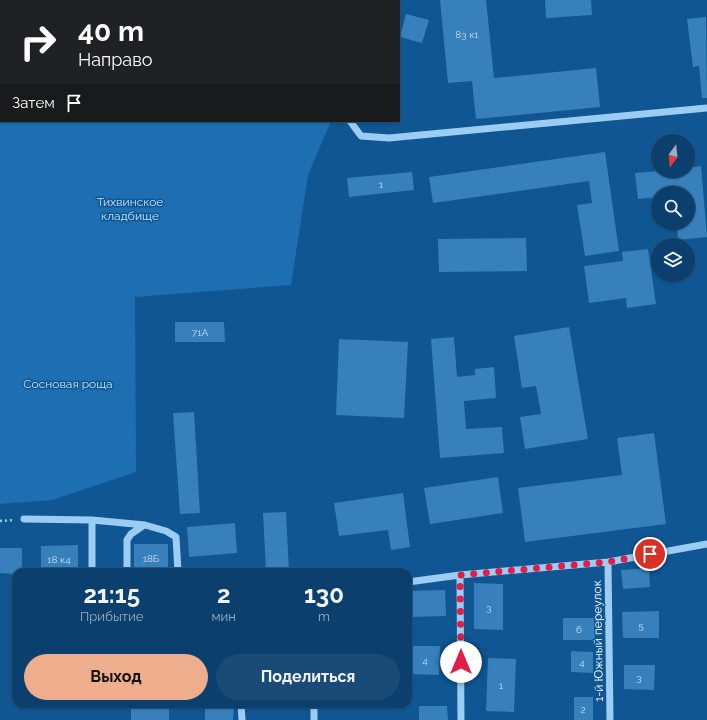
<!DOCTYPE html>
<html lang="ru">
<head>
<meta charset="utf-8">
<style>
	:root { --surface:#0b406e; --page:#194b76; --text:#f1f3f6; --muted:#9aafc2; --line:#2b5981; --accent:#eead8d }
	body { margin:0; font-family:Raleway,sans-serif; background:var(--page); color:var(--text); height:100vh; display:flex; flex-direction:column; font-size:15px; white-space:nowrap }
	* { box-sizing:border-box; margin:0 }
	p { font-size:13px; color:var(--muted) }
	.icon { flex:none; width:22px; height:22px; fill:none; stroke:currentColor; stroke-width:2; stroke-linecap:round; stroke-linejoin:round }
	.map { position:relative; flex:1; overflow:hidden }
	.drawer { position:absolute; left:12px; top:568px; width:400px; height:140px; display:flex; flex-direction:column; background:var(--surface); border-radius:12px; box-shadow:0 1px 3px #0004,0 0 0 1px var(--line) }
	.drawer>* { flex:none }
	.guide { position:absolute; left:0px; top:0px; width:400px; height:122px; box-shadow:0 1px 3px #0004,0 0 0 1px var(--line); background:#202124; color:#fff; overflow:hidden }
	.needle { width:26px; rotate:195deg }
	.buttons { position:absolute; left:651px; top:134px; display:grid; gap:8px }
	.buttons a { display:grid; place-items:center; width:44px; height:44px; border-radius:50%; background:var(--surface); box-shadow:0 1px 3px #0004,0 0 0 1px var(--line); font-size:20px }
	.pin { position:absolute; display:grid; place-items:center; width:34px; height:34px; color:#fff; margin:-17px; border:2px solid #fff; border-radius:50%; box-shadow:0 1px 4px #0007 }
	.me { position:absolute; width:44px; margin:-22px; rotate:0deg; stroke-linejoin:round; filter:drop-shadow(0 0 3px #0008) }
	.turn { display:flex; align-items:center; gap:14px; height:84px; padding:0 12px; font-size:18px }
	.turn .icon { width:52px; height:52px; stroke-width:2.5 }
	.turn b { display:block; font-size:28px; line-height:34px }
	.then { display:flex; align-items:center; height:38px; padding:0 12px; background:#0003; gap:8px; font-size:15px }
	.eta { display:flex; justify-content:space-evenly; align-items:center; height:68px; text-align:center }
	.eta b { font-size:24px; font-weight:700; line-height:28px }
	.button { display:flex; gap:8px; margin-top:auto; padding:8px 12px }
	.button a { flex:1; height:46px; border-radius:24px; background:var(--accent); color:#111; font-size:16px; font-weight:700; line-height:46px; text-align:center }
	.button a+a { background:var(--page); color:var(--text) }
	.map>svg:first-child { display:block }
</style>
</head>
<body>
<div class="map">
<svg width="707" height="720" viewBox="0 0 707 720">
	<rect width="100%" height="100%" fill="#0f5693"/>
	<path fill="#1d6fb1" d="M0,0H369L1,1V121H331L308,175L291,285L135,297L136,472L52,500L0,504Z"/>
	<path fill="#3780bc" d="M440,0H486L494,78L596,68L600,107L476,119L472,81L448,83Z
		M545,0H591L592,15L546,18Z
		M406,14L429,20L422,43L400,37Z
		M706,17L707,98H702L699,66L693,67L687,19Z
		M605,152L619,251L585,256L577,205L592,203L589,181L433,203L429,177Z
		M701,166L707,237L678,240L677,223H688V193H658V197L638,199L635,173L658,171H688V168Z
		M412,172L414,190L349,197L347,178Z
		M526,238L527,271L439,272L438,239Z
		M648,249L656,304L627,308L626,298L589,303L584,266L623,261L622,252Z
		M175,322H224L225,342H175Z
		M569,327L588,439L525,449L520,417L541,414L536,386L522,388L514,336Z
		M454,337L457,377L475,375V369L494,367L496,398L464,401L466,429L502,427L504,453L440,458L431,339Z
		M339,339L408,342L404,418L336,415Z
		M194,412L200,513L180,514L173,413Z
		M654,433L666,524L525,542L518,488L622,475L617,438Z
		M498,477L503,513L430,524L424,488Z
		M403,493L410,547L391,550L388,530L339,536L334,503Z
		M286,512L289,572H266L263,513Z
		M235,523L237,553L189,557L187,527Z
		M134,544H168V572H134Z
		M78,545V572H41V546Z
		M0,548H22V572H16V574L0,573Z
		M649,568L650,587L623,589L621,570Z
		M474,583L503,584V630L474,629Z
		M445,590L446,616L408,617V591Z
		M659,611V638H623L622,612Z
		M563,618H594L595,640H563Z
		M410,646H440L439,675L410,674Z
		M571,651L593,652V673L571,672Z
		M488,658L516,659L514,712L486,711Z
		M624,665H655L654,690L624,689Z
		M574,697H593V720H574Z
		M131,704H169V720H131Z
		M205,704H234L233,720H205Z
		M419,706H447L448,720H419Z"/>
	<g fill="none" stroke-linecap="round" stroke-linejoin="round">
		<path stroke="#9bcdf4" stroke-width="2.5" stroke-dasharray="2 3" stroke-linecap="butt" d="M122,0V1
			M0,521L15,520"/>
		<path stroke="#9bcdf4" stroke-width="7" d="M377,1V0
			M350,121L361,136L389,138L707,108
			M24,519L92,520L145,525L166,531L176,537L178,572
			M608,562L610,720
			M92,572V520
			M127,572V540L131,534L144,525
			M460,575L461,720
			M408,582L460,575L608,562L707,544
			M241,704L242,720
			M314,720V704"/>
	</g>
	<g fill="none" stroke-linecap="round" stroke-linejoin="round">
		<path stroke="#e11d48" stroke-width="7" stroke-dasharray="0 12.6" d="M461,662L460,575L608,562L650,554"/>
	</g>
	<g text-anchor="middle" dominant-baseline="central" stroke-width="3" stroke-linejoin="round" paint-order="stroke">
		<g font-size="10" fill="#cddfee">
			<text x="467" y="34">83 к1</text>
			<text x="381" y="184">1</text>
			<text x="200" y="332">71А</text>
			<text x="151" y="558">18Б</text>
			<text x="59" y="559">18 к4</text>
			<text x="489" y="607">3</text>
			<text x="641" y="625">5</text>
			<text x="579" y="629">6</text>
			<text x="425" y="660">4</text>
			<text x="582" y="662">4</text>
			<text x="639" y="677">3</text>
			<text x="501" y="685">1</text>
			<text x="583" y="709">2</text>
		</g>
		<g font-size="12" fill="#c3e4fe" stroke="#0f5693">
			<text x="130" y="202">Тихвинское<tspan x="130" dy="14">кладбище</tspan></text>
			<text x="68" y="384">Сосновая роща</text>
		</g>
		<g font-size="12" fill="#fff" stroke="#0f5693">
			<text transform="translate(598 641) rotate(-91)">1-й Южный переулок</text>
		</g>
	</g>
</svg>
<div class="buttons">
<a><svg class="needle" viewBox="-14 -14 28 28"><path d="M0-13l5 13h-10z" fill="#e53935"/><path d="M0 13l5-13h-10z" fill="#9aafc2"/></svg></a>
<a><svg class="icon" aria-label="search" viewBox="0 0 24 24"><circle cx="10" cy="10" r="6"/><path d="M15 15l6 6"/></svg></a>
<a><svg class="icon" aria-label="layers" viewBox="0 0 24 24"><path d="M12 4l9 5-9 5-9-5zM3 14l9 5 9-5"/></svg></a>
</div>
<div class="pin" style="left:650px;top:554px;background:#d93025"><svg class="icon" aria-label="arrive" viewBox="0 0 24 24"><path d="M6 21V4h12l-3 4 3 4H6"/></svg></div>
<svg class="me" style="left:461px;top:662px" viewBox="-20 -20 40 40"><circle r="19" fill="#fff"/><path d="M0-13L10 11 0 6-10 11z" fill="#e11d48"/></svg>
<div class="guide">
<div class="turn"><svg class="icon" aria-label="right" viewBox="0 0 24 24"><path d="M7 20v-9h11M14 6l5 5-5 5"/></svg><div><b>40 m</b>Направо</div></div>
<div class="then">Затем<svg class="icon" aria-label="arrive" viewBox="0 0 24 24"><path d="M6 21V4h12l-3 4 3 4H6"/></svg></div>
</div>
<section class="drawer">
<div class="eta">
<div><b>21:15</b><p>Прибытие</p></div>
<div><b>2</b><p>мин</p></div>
<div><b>130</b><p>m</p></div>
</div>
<div class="button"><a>Выход</a><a>Поделиться</a></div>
</section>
</div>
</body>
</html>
